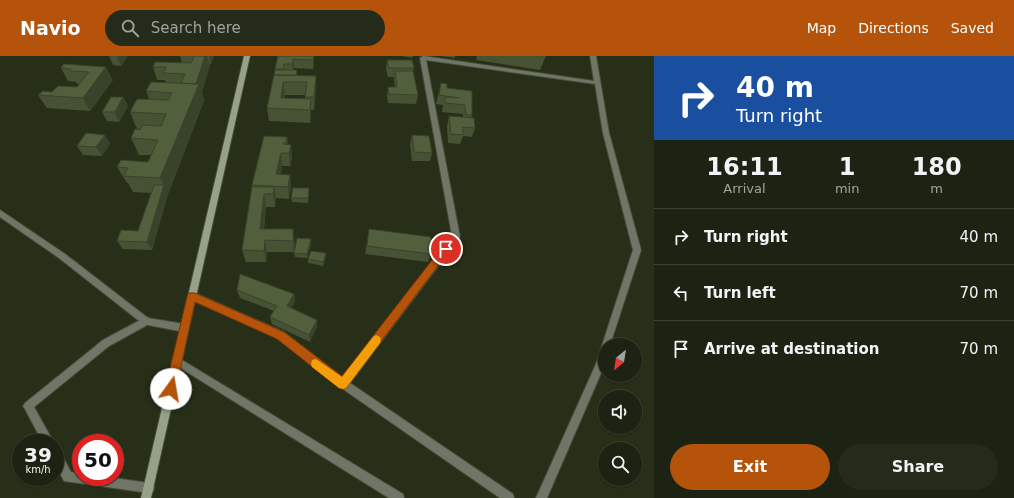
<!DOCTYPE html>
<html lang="en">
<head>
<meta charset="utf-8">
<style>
	:root { --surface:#1d2312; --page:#252b1b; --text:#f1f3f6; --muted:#a0a49f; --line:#3b4032; --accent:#b45309 }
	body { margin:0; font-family:"DejaVu Sans",sans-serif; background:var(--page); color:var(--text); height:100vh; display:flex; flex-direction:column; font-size:15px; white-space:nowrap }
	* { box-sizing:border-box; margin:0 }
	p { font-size:13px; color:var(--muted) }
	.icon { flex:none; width:22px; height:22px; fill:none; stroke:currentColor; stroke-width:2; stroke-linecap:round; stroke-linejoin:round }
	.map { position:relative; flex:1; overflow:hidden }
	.sheet { display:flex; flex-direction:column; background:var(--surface); width:360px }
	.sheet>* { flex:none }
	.hud { background:#1a4fa0; color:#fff; overflow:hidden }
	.needle { width:26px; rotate:210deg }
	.fabs { position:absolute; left:598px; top:282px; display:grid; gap:8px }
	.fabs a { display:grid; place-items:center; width:44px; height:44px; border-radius:50%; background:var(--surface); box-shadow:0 1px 3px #0004,0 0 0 1px var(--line); font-size:20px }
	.speed { position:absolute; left:12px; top:378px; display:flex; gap:8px; font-size:20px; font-weight:700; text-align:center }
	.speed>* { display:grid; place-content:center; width:52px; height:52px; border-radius:50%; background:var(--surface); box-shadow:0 1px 3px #0004,0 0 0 1px var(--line); line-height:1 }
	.speed small { font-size:10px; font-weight:400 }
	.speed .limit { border:6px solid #d22; background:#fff; color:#111 }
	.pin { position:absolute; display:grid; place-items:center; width:34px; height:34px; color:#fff; margin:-17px; border:2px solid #fff; border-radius:50%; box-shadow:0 1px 4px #0007 }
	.me { position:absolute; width:44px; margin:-22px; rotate:13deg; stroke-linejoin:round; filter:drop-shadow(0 0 3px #0008) }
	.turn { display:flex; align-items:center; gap:14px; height:84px; padding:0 16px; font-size:18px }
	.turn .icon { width:52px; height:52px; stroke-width:2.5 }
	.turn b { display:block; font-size:28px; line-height:34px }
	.eta { display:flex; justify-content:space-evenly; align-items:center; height:68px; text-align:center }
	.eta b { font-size:24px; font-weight:600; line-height:28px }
	.cta { display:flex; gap:8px; margin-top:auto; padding:8px 16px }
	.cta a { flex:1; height:46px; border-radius:24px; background:var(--accent); color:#fff; font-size:16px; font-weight:600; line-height:46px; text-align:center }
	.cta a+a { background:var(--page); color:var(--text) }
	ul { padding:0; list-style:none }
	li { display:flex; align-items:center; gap:12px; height:56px; padding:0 16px; border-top:1px solid var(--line) }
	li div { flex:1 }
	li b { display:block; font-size:15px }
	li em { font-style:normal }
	header { display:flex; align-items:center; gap:24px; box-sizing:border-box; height:56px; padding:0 20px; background:var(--accent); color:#fff }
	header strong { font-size:19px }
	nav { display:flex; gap:22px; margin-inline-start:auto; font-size:14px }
	.search { width:280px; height:36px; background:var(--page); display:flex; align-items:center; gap:10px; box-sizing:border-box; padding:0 14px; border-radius:22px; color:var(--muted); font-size:15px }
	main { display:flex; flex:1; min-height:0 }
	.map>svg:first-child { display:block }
</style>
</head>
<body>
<header>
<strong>Navio</strong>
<div class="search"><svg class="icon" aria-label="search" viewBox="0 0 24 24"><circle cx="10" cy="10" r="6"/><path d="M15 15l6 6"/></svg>Search here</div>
<nav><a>Map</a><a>Directions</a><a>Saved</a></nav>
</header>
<main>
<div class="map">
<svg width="654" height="442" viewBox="0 0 654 442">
	<rect width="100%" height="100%" fill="#272f18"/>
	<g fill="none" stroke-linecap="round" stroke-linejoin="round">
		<defs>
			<path id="lane" d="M146,261L149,262L150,265L149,268L109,290L34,351L54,387H43L25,353L23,350L25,347L103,284Z
				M55,393L59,394L71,416L81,417V421H107L149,427L153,428L154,432L153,436L149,437L64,425L55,408Z"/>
			<path id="street" d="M423,0L594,25L590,0H596L609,77L641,194L610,289H605V308L547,442H536L596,308L633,194L603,77L595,28L426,4L460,181L350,327L513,438L514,442H500L340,331L278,282L189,243L188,240L189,237L192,236L195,237L284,276L342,322L452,180L420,2Z
				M0,154L65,198L148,262L184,268L187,269L188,272L187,275L184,276L143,268L59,202L0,161Z
				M177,301L403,438L404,442H389L174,308L172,305L174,302Z"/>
			<path id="secondary" d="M244,0H250L151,442H141Z"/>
		</defs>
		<use href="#lane" stroke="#454d37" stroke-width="2"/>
		<use href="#street" stroke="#454d37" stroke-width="2"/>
		<use href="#secondary" stroke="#454d37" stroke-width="2"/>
		<use href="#lane" fill="#707667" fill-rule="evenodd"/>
		<use href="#street" fill="#707667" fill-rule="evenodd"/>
		<use href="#secondary" fill="#97a188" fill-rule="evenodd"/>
	</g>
	<path fill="#475234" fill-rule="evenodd" d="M109,0H128L121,10L113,9Z
		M180,0H214L211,8H209L210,9L202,36L204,45L168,138L152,194L123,193L117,185L138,175L151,137L133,136L128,127H127L117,111L148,106L151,99H139L131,82L141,73H137L130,56L149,43L146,35L166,27L165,24H157L153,11L182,6Z
		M278,0H314V7L313,13L294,12V14H297V19L316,20V33L314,54H311L310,67L269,65L267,52ZM285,39H305V43L284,42Z
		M402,0H413L412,2Z
		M441,0H455V2Z
		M477,0H546L540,14L476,4Z
		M387,4L414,12L413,16L418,39L416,48L388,47L387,40L388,31H395L394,24V21H388L386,13Z
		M64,8L113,24L90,55L47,52L38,39L52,36L77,31L80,28H77L76,26L68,25L61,12Z
		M441,27L447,32L472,35V59L471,62L475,72L472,81L463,80L460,88L448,87L447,70L449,60L463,61V58L442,56L443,49L436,48Z
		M123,41L128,50L119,66L107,65L102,56Z
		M105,79L110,88L102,100L83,99L77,90Z
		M412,79L432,97L430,105H412L410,88Z
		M287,81L288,89H291L292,102L290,110H282L281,118L290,119L291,131L289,143L276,142L275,151H266L264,173L295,185L294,196H267L266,206H246L242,194L252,131V129Z
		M309,132V137L308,147L292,146L291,142Z
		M369,173L431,198L428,206L365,198Z
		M311,188L307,202L295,201L294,197Z
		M326,201L323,210L308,207V203Z
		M237,234L294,238L295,246L291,252L317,271L310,286L272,268L270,261L274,255L240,242Z"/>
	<path fill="#39422a" d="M118,0H128L121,10L117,1Z
		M205,0H207L210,9L202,36L204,45L168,138L152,194L147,186L164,129L160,122Z
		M209,0H214L211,8Z
		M314,0V7L313,13V4Z
		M293,3L294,12L293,17L292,8Z
		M106,11L113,24L90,55L83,42Z
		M316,20V33L314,54V41Z
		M283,26L285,39L282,53L281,42Z
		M123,41L128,50L119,66L115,56Z
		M311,43V56L310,67V54Z
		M105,79L110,88L102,100L96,91Z
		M287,81L288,94L287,97L286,87Z
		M291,89L292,102L290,110L289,97Z
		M281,97L282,110L278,131L276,118Z
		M290,119L291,131L289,143L288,131Z
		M274,131L276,144L275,151L273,138Z
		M309,132V137L308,147V142Z
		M264,138L266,151L262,185L260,173Z
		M293,173L295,185L294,196L293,185Z
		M311,183V188L307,202V198Z
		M265,184L267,196L266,206L264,195Z
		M326,197V201L323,210V206Z
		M294,238L295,246L288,257L287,250Z
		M317,264V271L310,286L309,279Z"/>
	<path fill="#525f3c" stroke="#39422a" d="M194,0H205L196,28L181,27L185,18L163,17L166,11H153L155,6L191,7Z
		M278,0H314L313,4L293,3L292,8H284L283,13H275Z
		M387,4H412L414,12H389Z
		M64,8L106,11L83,42L38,39L43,35L52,36L58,30L77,31L89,16L70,15L71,13L61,12Z
		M275,14H297L296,19H274Z
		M395,15H413L418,39L389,38L388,31H397Z
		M274,19L316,20L314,41H305L307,26H283L281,42L311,43L310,54L267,52Z
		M151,26L199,28L160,122L124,120L128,112L117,111L121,104L148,106L158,84L131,82L135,73L140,74L143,69L161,70L166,58L130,56L137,43L168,44L172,37L146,35Z
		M441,27L447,28V32L472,35V59H466L465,49L445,47V41L459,42L439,39Z
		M111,41H123L115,56H102Z
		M449,60L474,62L475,72L463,71V79L451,78Z
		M86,77L105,79L96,91L77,90Z
		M412,79L429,80L432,97L414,96Z
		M264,80L287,81L286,87H283V88L291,89L289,97H281L276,118L290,119L288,131L252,129Z
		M154,129H164L147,186L117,185L121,174L138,175Z
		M252,131H274L273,138H264L260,173H293V185L265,184L264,195L242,194Z
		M293,132H309L308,142H291Z
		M369,173L431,181V198L367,190Z
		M297,182L311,183L307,198L294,197Z
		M311,195L326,197L323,206L308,203Z
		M240,218L294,238L287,250L317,264L309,279L270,261L277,250L237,234Z"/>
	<path fill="#b45309" stroke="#753606" d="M446,189L449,190V195L346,332L343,333L339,332L277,283L195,246L176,333L175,337L171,339L167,337L165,333L188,237H195L284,276L342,320L443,190Z"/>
	<path fill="#f59e0b" d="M376,279L380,281L381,284L380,287L346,332L343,333L339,332L312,311L311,308L312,304L316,303L342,321L373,281Z"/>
</svg>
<div class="fabs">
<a><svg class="needle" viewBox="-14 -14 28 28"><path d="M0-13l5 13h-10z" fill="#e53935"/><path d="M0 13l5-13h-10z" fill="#a0a49f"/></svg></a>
<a><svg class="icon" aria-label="sound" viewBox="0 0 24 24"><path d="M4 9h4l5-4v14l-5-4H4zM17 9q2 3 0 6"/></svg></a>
<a><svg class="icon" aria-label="search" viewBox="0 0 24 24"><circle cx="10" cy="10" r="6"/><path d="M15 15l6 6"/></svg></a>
</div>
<div class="speed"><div>39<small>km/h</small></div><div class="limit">50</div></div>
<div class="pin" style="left:446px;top:193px;background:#d93025"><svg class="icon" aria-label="arrive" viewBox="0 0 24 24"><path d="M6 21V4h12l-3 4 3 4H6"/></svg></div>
<svg class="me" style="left:171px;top:333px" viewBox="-20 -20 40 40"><circle r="19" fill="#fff"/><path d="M0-13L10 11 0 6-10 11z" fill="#b45309"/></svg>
</div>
<section class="sheet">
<div class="hud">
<div class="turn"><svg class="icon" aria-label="right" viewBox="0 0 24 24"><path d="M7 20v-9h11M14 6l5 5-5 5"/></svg><div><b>40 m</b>Turn right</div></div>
</div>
<div class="eta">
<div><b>16:11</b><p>Arrival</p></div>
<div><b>1</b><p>min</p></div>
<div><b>180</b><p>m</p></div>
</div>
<ul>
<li><svg class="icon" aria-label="right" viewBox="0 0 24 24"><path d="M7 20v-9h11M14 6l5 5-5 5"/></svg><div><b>Turn right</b></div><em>40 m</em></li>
<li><svg class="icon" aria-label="left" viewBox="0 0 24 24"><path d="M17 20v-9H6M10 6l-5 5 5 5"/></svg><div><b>Turn left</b></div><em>70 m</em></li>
<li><svg class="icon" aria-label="arrive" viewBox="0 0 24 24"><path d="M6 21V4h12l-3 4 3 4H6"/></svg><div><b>Arrive at destination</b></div><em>70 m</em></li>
</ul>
<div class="cta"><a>Exit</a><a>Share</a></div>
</section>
</main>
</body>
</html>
